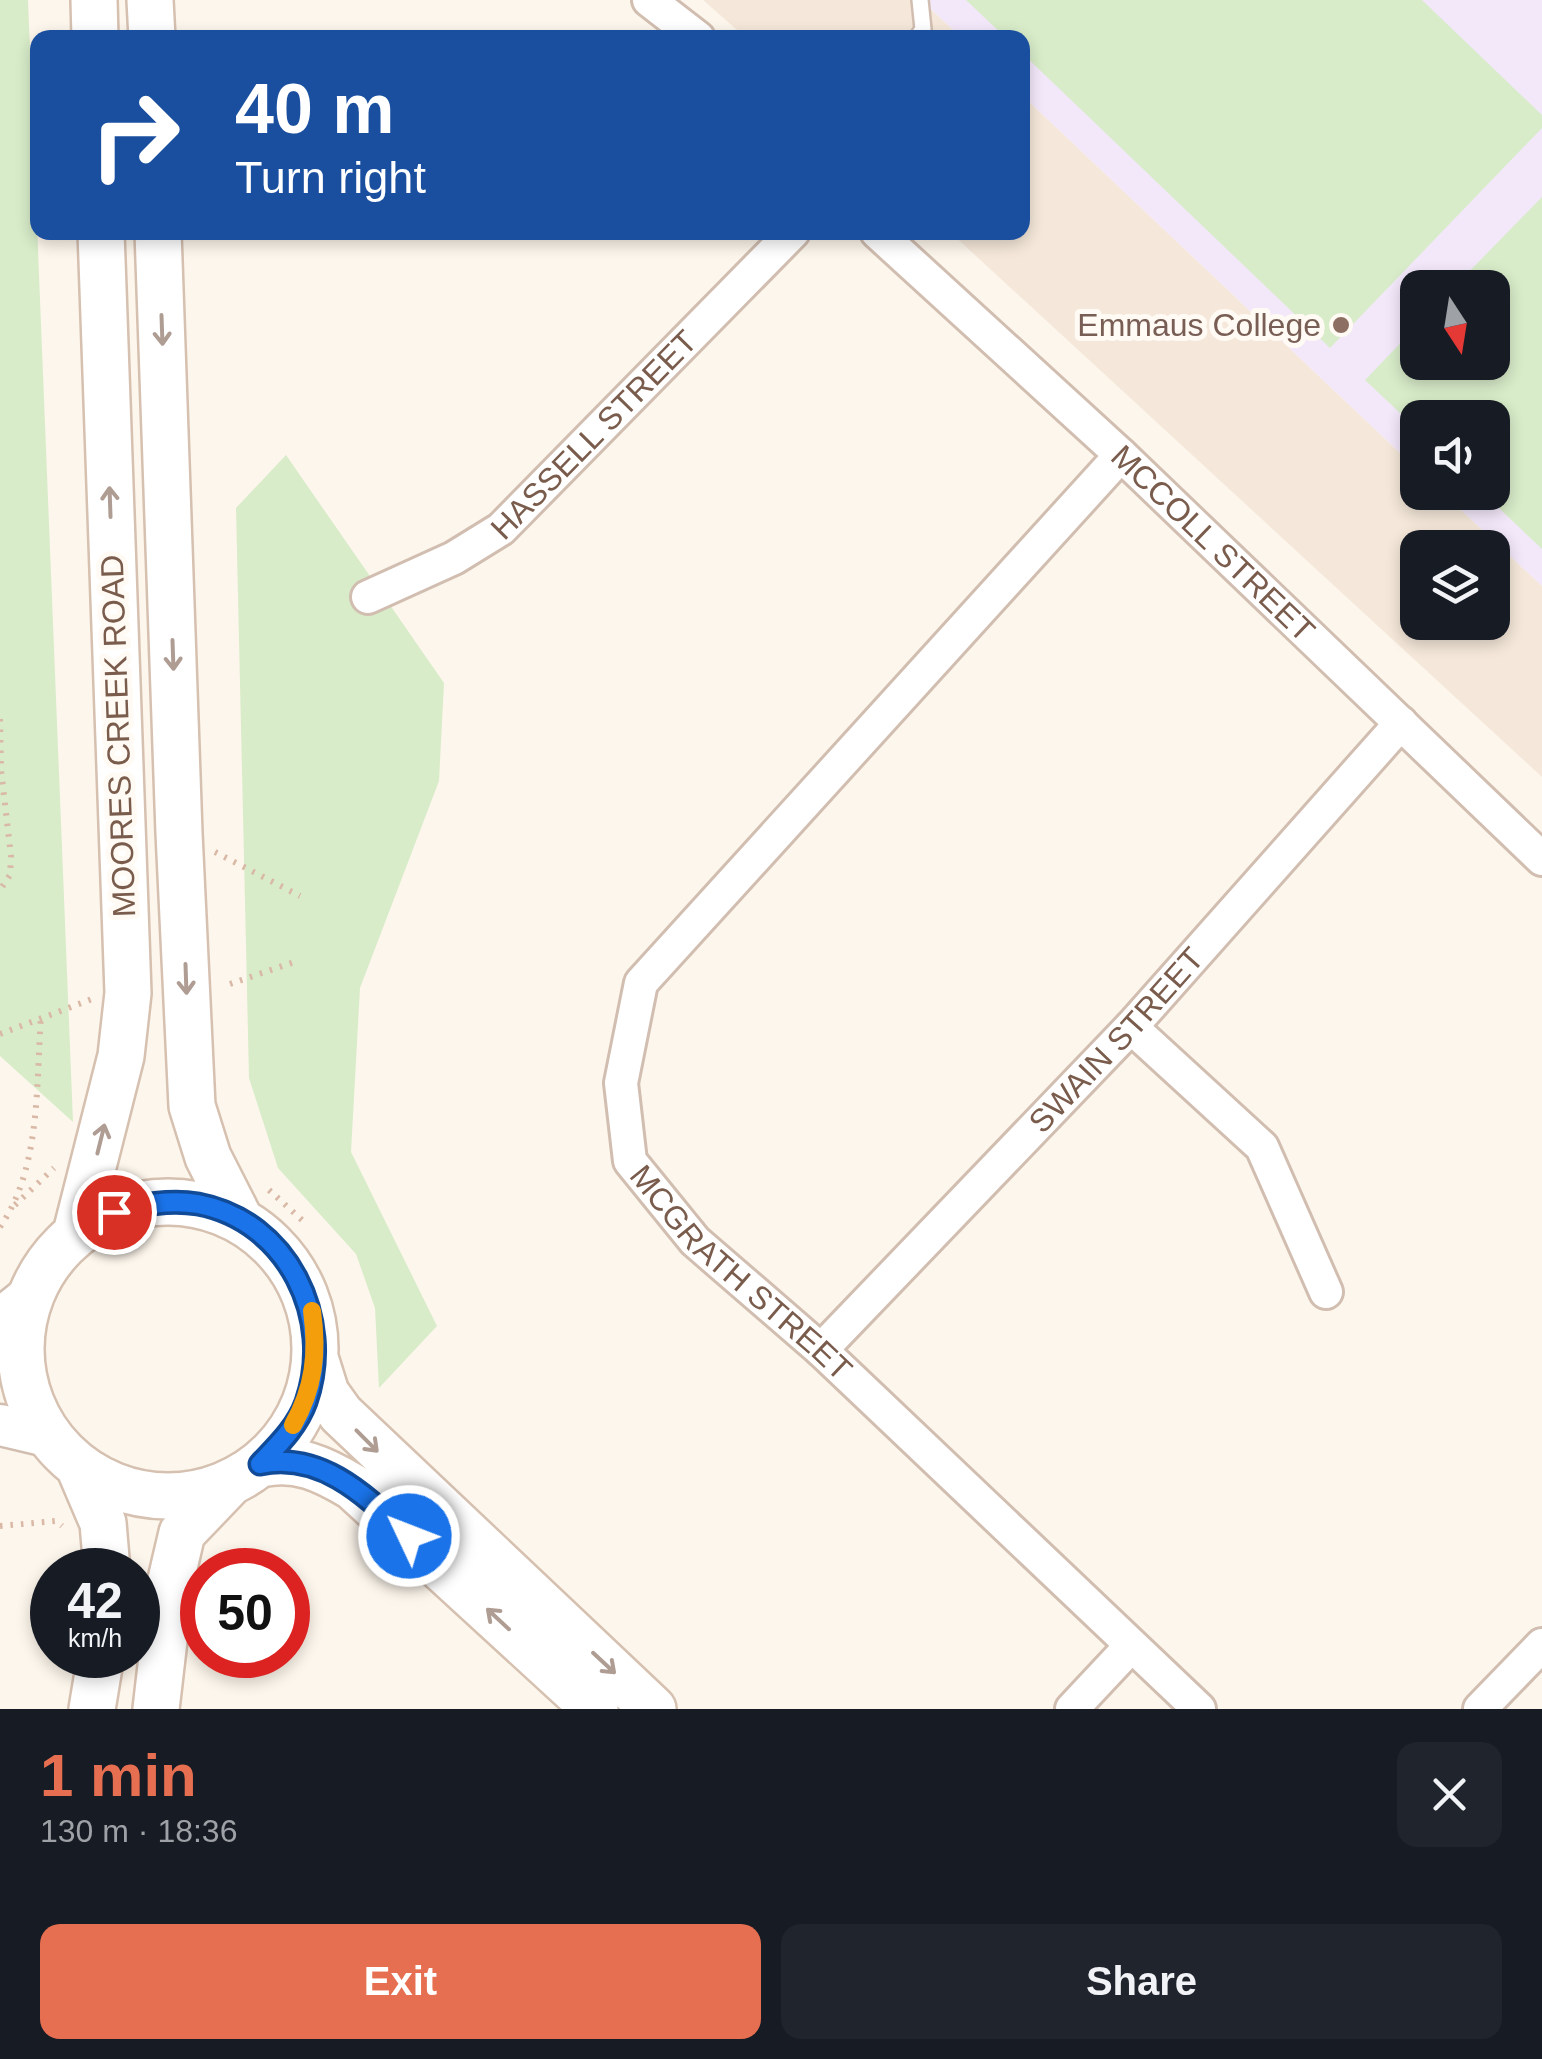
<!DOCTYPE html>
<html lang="en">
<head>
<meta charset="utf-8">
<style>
	:root { --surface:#171b24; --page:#20242c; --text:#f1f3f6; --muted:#9ea1a6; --accent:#e76f51 }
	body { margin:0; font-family:Helvetica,sans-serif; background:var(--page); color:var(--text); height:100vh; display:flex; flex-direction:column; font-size:38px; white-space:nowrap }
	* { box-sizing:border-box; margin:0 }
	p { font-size:32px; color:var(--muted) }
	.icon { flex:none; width:55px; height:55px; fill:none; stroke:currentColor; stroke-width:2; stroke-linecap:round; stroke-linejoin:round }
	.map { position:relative; height:1709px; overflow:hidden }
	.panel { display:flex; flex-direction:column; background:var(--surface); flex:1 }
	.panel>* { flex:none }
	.guide { position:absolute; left:30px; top:30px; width:1000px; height:210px; border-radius:20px; box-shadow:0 5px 15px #0003; background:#1a4fa0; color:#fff; overflow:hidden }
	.needle { width:65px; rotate:168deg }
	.controls { position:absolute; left:1400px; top:270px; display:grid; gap:20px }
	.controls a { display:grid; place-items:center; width:110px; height:110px; border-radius:20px; background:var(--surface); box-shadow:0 5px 15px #0003; font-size:50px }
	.speed { position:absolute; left:30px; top:1548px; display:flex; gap:20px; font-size:50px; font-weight:700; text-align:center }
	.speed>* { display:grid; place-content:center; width:130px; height:130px; border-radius:50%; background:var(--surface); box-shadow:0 5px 15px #0003; line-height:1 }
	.speed small { font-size:25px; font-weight:400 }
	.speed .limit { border:15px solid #d22; background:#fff; color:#111 }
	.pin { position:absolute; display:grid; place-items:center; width:85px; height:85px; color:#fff; margin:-42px; border:5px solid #fff; border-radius:50%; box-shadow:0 2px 10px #0007 }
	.me { position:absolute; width:110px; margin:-55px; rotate:313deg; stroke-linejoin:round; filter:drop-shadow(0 0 8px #0008) }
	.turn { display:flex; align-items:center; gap:35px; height:210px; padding:0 40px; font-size:45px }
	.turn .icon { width:130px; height:130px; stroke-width:2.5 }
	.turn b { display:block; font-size:70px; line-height:85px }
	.round { display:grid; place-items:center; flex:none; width:105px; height:105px; border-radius:20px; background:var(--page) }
	.overview { display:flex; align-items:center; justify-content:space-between; height:170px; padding:0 40px }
	h1 { font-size:60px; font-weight:600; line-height:75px; color:var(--accent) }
	.cta { display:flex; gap:20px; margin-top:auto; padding:20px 40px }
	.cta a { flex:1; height:115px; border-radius:20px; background:var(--accent); color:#fff; font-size:40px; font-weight:600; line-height:115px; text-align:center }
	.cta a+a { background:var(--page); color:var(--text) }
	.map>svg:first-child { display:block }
</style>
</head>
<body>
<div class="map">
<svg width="1542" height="1709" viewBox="0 0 1542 1709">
	<rect width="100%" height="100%" fill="#fdf6ec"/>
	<path fill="#f5e8da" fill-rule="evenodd" d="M703,0H921L961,37H745Z
		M1023,96L1417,469L1418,492L1443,493L1542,586V777L951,233L1022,232ZM1418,548H1492V622H1418Z"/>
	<path fill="#f3e8fa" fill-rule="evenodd" d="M921,0H1542V586L1443,493L1492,492V418H1418L1417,469L1023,96L1022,38L961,37ZM1418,288H1492V362H1418Z"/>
	<path fill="#d8ecc9" d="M0,0H28L73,1122L0,1056Z
		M966,0H1422L1542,115V128L1330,348L1023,54L1022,38L1005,37Z
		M1542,197V549L1483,493L1492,492V418H1418L1417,429L1365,380L1417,326L1418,362H1492V288L1454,287Z
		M286,455L444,683L439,781L360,988L351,1152L437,1326L379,1388L375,1308L356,1254L278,1168L249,1078L236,508Z"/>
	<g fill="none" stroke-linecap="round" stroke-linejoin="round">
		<defs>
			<path id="service" d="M917,38L923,29L920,0"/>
			<g id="minor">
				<path d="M649,0L698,38"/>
				<path id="s1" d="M877,232L1121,455L1542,859"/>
				<path id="s2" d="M1121,455L641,983L621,1083L630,1161L695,1241L821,1350L1199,1709"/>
				<path id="s3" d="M368,597L454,558L501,529L793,232"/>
				<path d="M1131,1027L1262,1147L1326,1292"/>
				<path id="s4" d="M821,1350L1131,1027L1401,723"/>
				<path d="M1072,1709L1131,1646"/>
				<path d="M1480,1709L1542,1645"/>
			</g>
			<path id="tertiary" d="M0,1319L30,1295
				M0,1425L47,1436"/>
			<path id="secondary" d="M94,0L95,38
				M150,0L152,38
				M158,232L179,833L192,1106L208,1157L240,1220
				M21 1349a147 147 0 1 1 294 0a147 147 0 1 1-294 0Z
				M76,1233L121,1056L128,993L101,232
				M316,1361L326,1393L341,1414L653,1709
				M261,1464C296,1456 323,1469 353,1487L595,1709
				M79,1467L103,1523L107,1570
				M92,1709L101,1655
				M156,1709L171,1580L182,1533L228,1485"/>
		</defs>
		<use href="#service" stroke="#d1beb0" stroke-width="20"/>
		<use href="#minor" stroke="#d1beb0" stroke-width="38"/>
		<use href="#tertiary" stroke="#d1beb0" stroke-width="45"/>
		<use href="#secondary" stroke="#d6c0b0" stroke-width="50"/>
		<path stroke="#d9b8a5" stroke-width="6" stroke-dasharray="2.5 8" stroke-linecap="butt" d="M0,719L1,770L11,856L10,875L0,890
			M215,852L300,896
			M230,984L297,961
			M0,1034L92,999
			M269,1190L303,1221
			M15,1205L54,1168
			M0,1227C41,1168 36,1086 41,1016
			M0,1526L56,1521L62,1526"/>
		<use href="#service" stroke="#fff" stroke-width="15"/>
		<use href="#minor" stroke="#fff" stroke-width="32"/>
		<use href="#tertiary" stroke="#fff" stroke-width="40"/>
		<use href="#secondary" stroke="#fff" stroke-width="45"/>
	</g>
	<defs><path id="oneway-shaft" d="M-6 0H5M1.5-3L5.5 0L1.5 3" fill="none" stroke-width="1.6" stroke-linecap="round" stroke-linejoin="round" transform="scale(2.5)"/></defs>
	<g stroke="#af9d94">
		<use href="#oneway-shaft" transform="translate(162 330) rotate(88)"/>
		<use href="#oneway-shaft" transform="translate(110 502) rotate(-92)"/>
		<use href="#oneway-shaft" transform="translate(173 655) rotate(88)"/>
		<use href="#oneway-shaft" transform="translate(186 979) rotate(88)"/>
		<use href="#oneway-shaft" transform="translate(101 1139) rotate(-76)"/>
		<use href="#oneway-shaft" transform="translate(367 1441) rotate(45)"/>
		<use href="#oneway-shaft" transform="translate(498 1619) rotate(-137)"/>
		<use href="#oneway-shaft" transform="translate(604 1663) rotate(43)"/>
	</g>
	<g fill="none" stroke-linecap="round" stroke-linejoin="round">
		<defs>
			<path id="route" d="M114,1212C142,1205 169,1199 198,1204C288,1221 335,1319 306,1402C297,1427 278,1445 260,1464C322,1451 367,1497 409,1536"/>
		</defs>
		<use href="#route" stroke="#114b97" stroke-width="25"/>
		<use href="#route" stroke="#1a73e8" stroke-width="18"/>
		<path stroke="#f59e0b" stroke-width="18" d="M293,1425C314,1388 318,1353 312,1311"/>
	</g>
	<circle fill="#8d6e63" stroke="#fffaf3" stroke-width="4" cx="1341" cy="325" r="10"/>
	<g text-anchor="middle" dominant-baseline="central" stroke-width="10" stroke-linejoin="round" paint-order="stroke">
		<g font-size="32" fill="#785e54" stroke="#fffaf3" text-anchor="end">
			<text x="1321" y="325">Emmaus College</text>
		</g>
		<g font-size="32" fill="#7a5c4d" stroke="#fffaf3">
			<text stroke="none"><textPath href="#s3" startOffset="282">HASSELL STREET</textPath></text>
			<text stroke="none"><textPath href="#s1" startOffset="458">MCCOLL STREET</textPath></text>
			<text transform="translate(118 736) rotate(-92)">MOORES CREEK ROAD</text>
			<text stroke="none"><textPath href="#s4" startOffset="428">SWAIN STREET</textPath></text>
			<text stroke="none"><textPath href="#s2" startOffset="1052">MCGRATH STREET</textPath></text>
		</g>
	</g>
</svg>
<div class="controls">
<a><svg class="needle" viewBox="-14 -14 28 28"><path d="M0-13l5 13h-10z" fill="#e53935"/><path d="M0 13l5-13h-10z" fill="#9ea1a6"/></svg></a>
<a><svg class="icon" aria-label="sound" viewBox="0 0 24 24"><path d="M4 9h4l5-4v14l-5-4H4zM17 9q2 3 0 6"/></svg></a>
<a><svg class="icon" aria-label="layers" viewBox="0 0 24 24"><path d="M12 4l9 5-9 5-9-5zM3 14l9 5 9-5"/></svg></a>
</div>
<div class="speed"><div>42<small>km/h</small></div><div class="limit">50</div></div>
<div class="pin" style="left:114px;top:1212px;background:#d93025"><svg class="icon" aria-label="arrive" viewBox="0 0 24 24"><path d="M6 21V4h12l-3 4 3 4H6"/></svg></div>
<svg class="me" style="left:409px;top:1536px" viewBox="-20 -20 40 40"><circle r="17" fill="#1a73e8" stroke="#fff" stroke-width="3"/><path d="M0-11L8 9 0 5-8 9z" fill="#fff"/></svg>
<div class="guide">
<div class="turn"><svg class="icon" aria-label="right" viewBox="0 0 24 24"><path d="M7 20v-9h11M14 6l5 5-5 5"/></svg><div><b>40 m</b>Turn right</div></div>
</div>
</div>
<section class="panel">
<div class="overview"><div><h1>1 min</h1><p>130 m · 18:36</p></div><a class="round"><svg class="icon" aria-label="close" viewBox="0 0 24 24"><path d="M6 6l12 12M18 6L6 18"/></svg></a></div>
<div class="cta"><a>Exit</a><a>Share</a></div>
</section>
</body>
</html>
